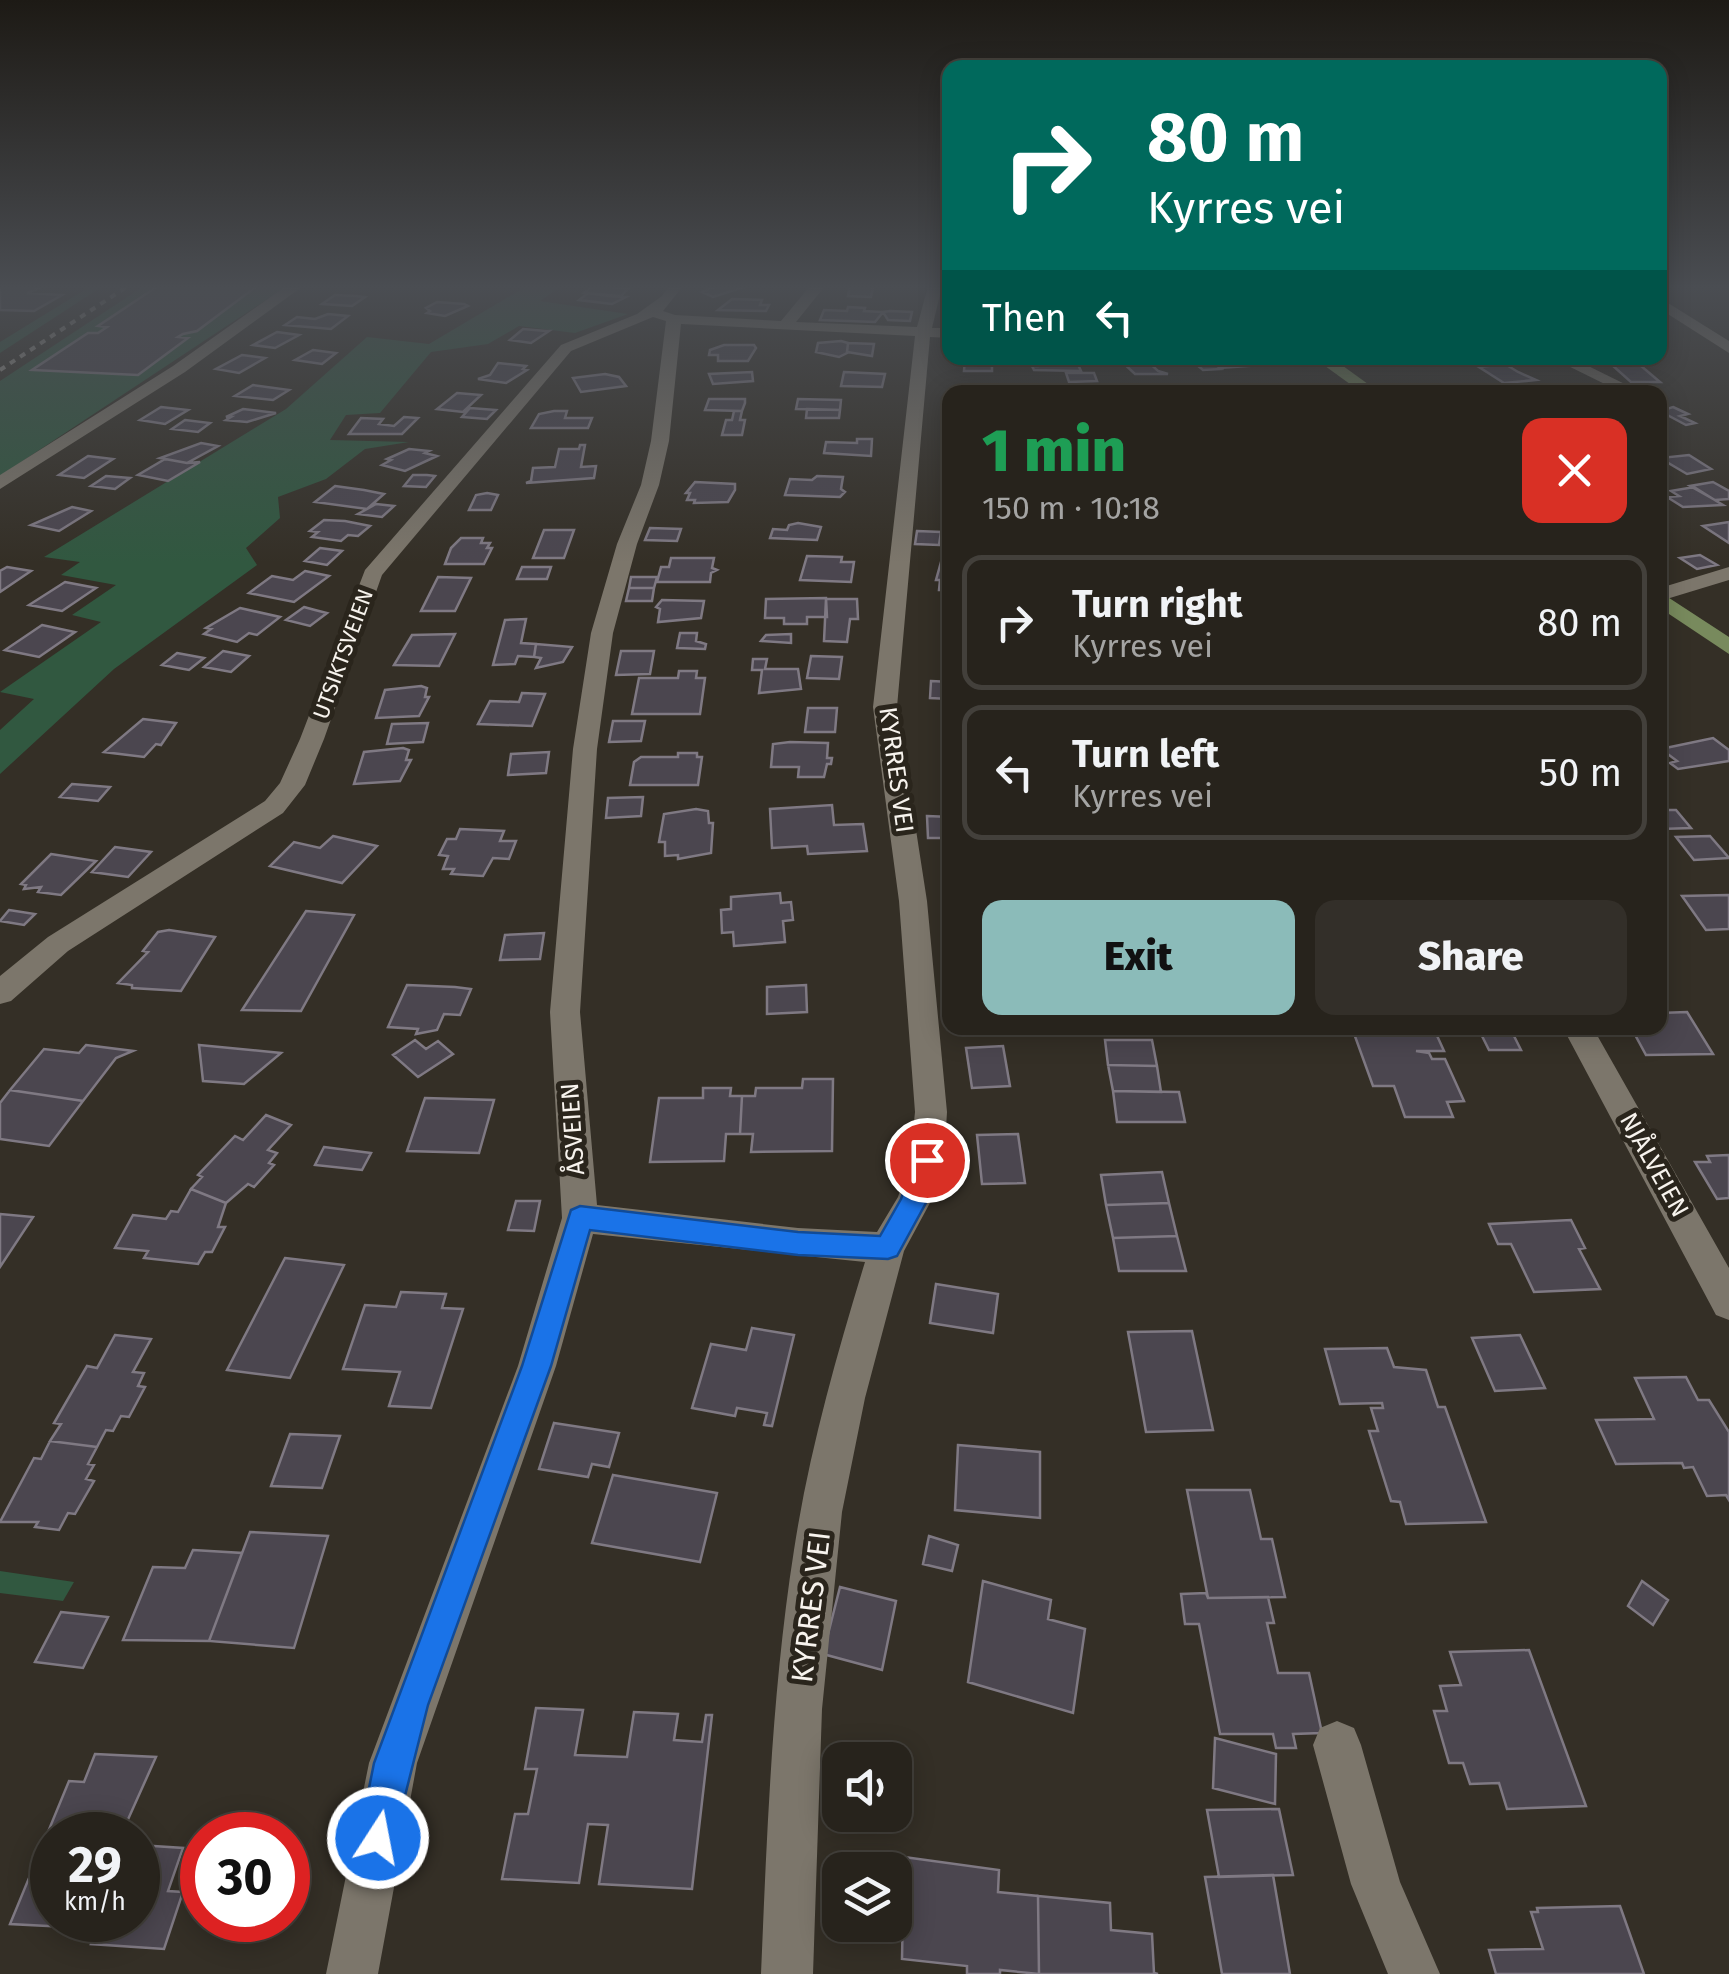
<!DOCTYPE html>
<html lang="en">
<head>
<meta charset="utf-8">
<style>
	:root { --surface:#27231c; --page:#332f29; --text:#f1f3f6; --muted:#a4a4a3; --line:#43403b; --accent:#8bbbb9 }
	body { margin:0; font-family:"Fira Sans",sans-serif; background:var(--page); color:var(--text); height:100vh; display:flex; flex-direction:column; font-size:38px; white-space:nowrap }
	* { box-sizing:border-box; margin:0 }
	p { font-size:32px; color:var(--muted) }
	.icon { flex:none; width:55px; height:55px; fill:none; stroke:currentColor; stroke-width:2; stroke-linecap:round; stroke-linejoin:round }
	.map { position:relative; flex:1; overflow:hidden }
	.panel { position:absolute; left:942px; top:385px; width:725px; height:650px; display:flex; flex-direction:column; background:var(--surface); border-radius:20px; box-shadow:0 5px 25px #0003,0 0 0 2px var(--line) }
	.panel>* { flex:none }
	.top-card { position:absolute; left:942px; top:60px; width:725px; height:305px; border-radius:20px; box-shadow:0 5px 25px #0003,0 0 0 2px var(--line); background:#00695c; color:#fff; overflow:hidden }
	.tools { position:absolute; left:822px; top:1742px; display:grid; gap:20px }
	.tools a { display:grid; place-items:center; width:90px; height:90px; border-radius:20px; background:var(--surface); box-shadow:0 5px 25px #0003,0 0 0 2px var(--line); font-size:50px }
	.speed { position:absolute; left:30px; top:1812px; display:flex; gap:20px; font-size:50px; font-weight:700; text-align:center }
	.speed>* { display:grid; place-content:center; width:130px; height:130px; border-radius:50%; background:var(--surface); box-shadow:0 5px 25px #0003,0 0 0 2px var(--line); line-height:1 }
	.speed small { font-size:25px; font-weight:400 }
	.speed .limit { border:15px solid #d22; background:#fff; color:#111 }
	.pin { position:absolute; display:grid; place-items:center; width:85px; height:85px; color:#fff; margin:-42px; border:5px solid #fff; border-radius:50%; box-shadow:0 2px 10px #0007 }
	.me { position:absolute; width:110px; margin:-55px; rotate:11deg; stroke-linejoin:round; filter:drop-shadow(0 0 8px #0008) }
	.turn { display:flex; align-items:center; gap:35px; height:210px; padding:0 40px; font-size:45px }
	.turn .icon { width:130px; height:130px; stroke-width:2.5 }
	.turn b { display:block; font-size:70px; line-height:85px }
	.then { display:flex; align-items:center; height:95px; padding:0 40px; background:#0003; gap:20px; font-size:38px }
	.round { display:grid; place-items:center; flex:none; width:105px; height:105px; border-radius:20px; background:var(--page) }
	.overview { display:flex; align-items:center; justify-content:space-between; height:170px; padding:0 40px }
	h1 { font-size:60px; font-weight:800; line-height:75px; color:#1e9e55 }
	.button { display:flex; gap:20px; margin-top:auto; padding:20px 40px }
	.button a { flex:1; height:115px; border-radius:20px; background:var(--accent); color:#111; font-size:40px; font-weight:800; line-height:115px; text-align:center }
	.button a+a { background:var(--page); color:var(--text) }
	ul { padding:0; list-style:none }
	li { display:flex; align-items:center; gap:30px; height:135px; margin:0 20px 15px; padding:0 20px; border:5px solid var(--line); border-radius:20px }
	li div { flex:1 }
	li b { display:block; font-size:38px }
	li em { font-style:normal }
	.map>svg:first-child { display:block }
</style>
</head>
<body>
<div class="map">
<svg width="1729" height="1974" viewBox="0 0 1729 1974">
	<rect width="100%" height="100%" fill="#342f26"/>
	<path fill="#315840" d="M91,286H103L0,353V342Z
		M144,286H287L0,476V381Z
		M527,286H562L540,301L628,314L575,333L519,326L488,344L431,352L380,413L346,415L330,440L409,442L365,449L326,479L278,497L280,518L246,548L257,565L114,669L0,774V730L34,699L0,692L101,622L72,615L116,585L61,575L80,562L44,557L286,409L367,337L429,344Z
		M0,1571L74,1582L63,1601L0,1593Z"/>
	<path fill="#4b464f" stroke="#7f7983" stroke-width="2.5" d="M0,286H44L27,293L62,295L34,311L0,310Z
		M158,286H257L197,331L183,334L178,337L188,338L138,375L32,370L88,333H98L107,327L98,326Z
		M593,286H602L628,289L621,296L584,293Z
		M734,286L741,288L713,297L702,292L716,286Z
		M850,286L873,287L871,297L848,296Z
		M588,293L609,296L626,297L612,304L579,300Z
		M335,295L356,296L365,297L352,306L322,304Z
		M732,299L762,300L760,305H769L766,311L718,310Z
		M437,302L464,304L468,306L445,316L427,313L430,311L426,308Z
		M848,307L865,308L864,311L883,312L875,322L820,320L824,310L847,311Z
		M883,312L890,311L912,312L910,321L888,320Z
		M328,314L348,316L331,329L285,325L297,317L315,319Z
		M523,329L546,331H549L531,343L510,340Z
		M277,332L299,335L275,348L253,345Z
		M841,341L848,343L847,353L839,357L816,352L818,343Z
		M848,343L874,344L872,356L847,352Z
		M724,345H754L756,348L748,361H718V355H709L710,350Z
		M313,350L336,353L322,364L295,360Z
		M242,355L265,358L239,373L216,369Z
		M965,358H992V371H964Z
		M1075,358L1081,371L1034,370L1032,366H1037L1035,361Z
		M1195,358H1208L1221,369L1203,370L1191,360Z
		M1256,358L1274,364L1220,368L1211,360Z
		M1145,359L1158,371L1168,374H1135L1122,362Z
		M498,363L526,366L523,369L527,370L506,383L478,379L490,375Z
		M1505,364L1518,372L1536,380L1504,383L1479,367Z
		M1612,365H1640L1660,382H1631Z
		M752,372L753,381L713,384L709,374Z
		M844,372L885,374L882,387L841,386Z
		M1066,373H1094L1097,381L1069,382Z
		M605,374L619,377L626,386L581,392L573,378Z
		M253,385L289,390L273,400L235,396Z
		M963,385L1015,387V392H963Z
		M457,393L481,395L463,412L437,409Z
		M709,399H745V403L742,411L705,410Z
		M798,399L841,400L840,410L796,409Z
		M161,407L188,410L165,424L140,420Z
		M1673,407L1688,414L1680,416L1695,423L1686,425L1660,411Z
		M470,408L496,410L487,419L462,417Z
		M243,409L276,413L247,422L226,420L231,417H226Z
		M807,409L840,410L839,418H806Z
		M554,411H567L565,418H592L588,428H531L539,414Z
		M734,411H742L740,420H745L742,435H722L726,420H732Z
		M404,417L418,418L402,434H349L361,418L383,419L379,424L394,426Z
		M185,420L210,423L198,432L172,429Z
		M857,439H872L871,456L824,453L826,442L857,443Z
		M201,443L218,446L187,463L160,458Z
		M580,445H585L581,467L596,466L594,478L526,483L531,481L533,468L555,467L559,449H579Z
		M409,449L429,451L425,453L437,456L405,471L382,465L391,460L387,459Z
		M1689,455L1711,469L1687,474L1660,458Z
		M88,456L113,459L84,478L59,475Z
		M165,459L187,463L200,462L168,481L138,475Z
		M413,475H427L435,476L426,487L404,486Z
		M106,476L130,478L115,489L91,486Z
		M817,476L843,477L841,489L845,492L840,497L785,495L790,479L812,480Z
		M695,482L735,484V490L728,502L694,503L695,500H687L690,493H686Z
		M1713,482L1729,491V499L1715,500L1690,486Z
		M335,486L364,490L384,494L367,509L315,502Z
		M1694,487L1718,502L1723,505L1683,507L1667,497L1679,496L1671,491Z
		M487,493L498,495L491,510H469L476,495Z
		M376,504L394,506L382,517L358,514Z
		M72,507L91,511L59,531L31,525Z
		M324,520L345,521L370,526L358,536L348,535L341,541L312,537L318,532L310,531Z
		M1729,522V543L1703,526Z
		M798,523L821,527L817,540L770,538L773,529L787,530L789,525Z
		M650,528L681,529L677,541L645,540Z
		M544,530H574L564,558H533Z
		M917,531L941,532L939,545L915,544Z
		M461,538H483L481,543H490L487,548H492L484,564H445L451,548Z
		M320,548L342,551L327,565L305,561Z
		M1700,555L1717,565L1697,569L1680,558Z
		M807,556L842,557L841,562H854L851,582L800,580Z
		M671,558H714L712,568L717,570L711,573L710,582H657L661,567H669Z
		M941,562H950V590H939L940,580H936Z
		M7,567L31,571L0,592V571Z
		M522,567H551L547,579H517Z
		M305,571L329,576L294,602L249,593L272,576L293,580Z
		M438,577L471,578L455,611H421Z
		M631,577H657L654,588H629Z
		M65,582L96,588L62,611L29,605Z
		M629,588H654L652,601H626Z
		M826,598L827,617H807V624H784V618H765L766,599Z
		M826,599H857L858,619H850L847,642L824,641Z
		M662,600L704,601L701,618L658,622L660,609L656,607Z
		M304,607L315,610L327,613L310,626L286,620Z
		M240,608L280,617L257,635L249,633L237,642L204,634L211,629L206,628Z
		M526,619L521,643L536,644L534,657L518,656L515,664L493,665L505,620Z
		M42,625L75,632L39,657L5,650Z
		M680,633H697L696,641L706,644L705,649L677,648Z
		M455,634L439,666L394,665L412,635Z
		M791,634V643L761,641L766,635Z
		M536,644L572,647L563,662L536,668L541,658L534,657Z
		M223,651L249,656L231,672L204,667Z
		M621,651H654L650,674L616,675Z
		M177,653L204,658L189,670L162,665Z
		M811,656L842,657L839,679L807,678Z
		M753,659H767L765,669H798L801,689L759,693L762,670H752Z
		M679,671H697L696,678H705L700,714H632L639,678H678Z
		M931,681L950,682V699L930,698Z
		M421,686L427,688L425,697H429L419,716L376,718L385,690Z
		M522,693L545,694L532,726L478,724L490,701L519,702Z
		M808,708H837L835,732H805Z
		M143,719L176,723L161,745L156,744L144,757L104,752Z
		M613,721H645L641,741L609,742Z
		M428,723L423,742L387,744L392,724Z
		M1713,738L1729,750V761L1678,769L1670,763L1677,761L1661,749Z
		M790,742L828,743L827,758H832L831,764H827L824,777H798L799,767H771L773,744Z
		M403,748L409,750L406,760H411L400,781L354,784L364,752Z
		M549,752L546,773L508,775L511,754Z
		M678,753H697V757H702L698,785H630L634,762L641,757H678Z
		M72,784L110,787L98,801L60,797Z
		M643,797L641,816L606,818L608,798Z
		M832,805L834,825L863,824L867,851L808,854L807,846L772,848L770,809Z
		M696,809L708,811L709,823H713L711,853L678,859V855L665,856V842H659L664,814Z
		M1660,810H1676L1691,828L1660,829Z
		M927,816L950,817V838H928Z
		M460,829L504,831L500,841H516L509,859L493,858L483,876L451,874L454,869H443L448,856L439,855L447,839H456Z
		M333,836L377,846L342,883L270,866L294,842L320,848Z
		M1710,836L1729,858L1694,860L1676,837Z
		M115,847L151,852L128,877L92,872Z
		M51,854L96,861L61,895L38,892L41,887L24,889L26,885L21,884Z
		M780,893L781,903L791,902L793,920L783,921L785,942L734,946L733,932L722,933L721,910L731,909V897Z
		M1729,895V929L1706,930L1682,896Z
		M9,910L35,914L24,925L0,921Z
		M306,911L354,915L301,1011L242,1010Z
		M169,930L215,937L181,991L132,988V985L118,983L148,952L143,951L158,932Z
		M544,933L540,959L500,960L505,935Z
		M407,985L455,987L471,989L460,1015L444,1014L437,1030L416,1034L418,1029L388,1027Z
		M806,985L807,1012L767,1014V987Z
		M1687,1012L1713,1054L1646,1055L1633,1031L1660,1028V1013Z
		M1352,1028L1434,1029L1444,1051H1416L1429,1053L1432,1059H1445L1464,1101L1447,1102L1453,1117H1405L1394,1086H1373Z
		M1478,1028H1510L1521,1050H1489Z
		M415,1040L426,1049L438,1041L453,1054L418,1077L393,1055Z
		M1105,1040H1152L1157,1066L1108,1065Z
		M86,1045L133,1051L116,1058L83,1101L10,1090L44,1049L79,1053Z
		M199,1045L281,1053L244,1084L203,1081Z
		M1003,1046L1010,1086L972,1088L966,1048Z
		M1108,1065L1157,1066L1161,1092L1113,1091Z
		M803,1079H833L832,1151L751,1152L753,1134H740L742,1096H755L756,1088H802Z
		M703,1088H731L730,1096H742L740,1134H726L724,1161L650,1162L659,1098H703Z
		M10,1090L83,1101L49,1146L0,1139V1103Z
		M1113,1091L1179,1092L1185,1122H1117Z
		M425,1098L494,1100L479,1153L407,1151Z
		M266,1115L291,1125L268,1150L277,1153L269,1163L274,1165L254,1187L248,1184L226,1203L191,1189L202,1177L198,1175L235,1136L243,1140Z
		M1018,1134L1025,1183L982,1184L977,1135Z
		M324,1147L371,1153L362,1170L315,1165Z
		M1729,1155V1198L1717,1199L1695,1162H1710L1707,1156Z
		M1162,1172L1169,1203L1106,1205L1101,1175Z
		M191,1189L226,1203L218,1227H225L212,1252H205L198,1264L144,1258L148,1251L115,1248L133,1215L166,1219L171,1211L178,1212Z
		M516,1201H540L534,1231L508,1230Z
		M1169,1203L1177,1236L1113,1238L1106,1205Z
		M0,1214L33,1217L0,1267Z
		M1571,1220L1585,1248L1579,1249L1600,1289L1534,1292L1511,1244H1498L1489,1224Z
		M1177,1236L1186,1271H1119L1113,1238Z
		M285,1258L344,1265L290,1378L227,1370Z
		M936,1284L998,1294L993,1333L930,1323Z
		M401,1292L446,1294L442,1308L463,1309L431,1408L389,1406L400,1372L343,1369L365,1305L396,1307Z
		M752,1328L794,1335L772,1426L764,1425L767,1413L737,1408L735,1416L692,1408L711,1344L746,1350Z
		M1192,1331L1213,1430L1146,1432L1128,1332Z
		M115,1335L151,1339L133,1372L144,1373L138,1386L145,1387L129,1417L121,1416L113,1431L106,1430L97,1447L50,1441L61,1424L54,1423L87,1366L97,1368Z
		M1520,1335L1545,1388L1495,1391L1472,1338Z
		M1387,1348L1394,1367L1426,1370L1438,1407H1445L1486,1522L1406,1524L1400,1502L1391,1501L1369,1431H1378L1371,1408H1383L1382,1403L1340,1404L1325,1349Z
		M1686,1377L1698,1400H1709L1729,1432V1500L1726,1495L1707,1496L1693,1467L1684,1468L1682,1463L1616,1464L1596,1420L1654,1419L1635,1378Z
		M554,1423L619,1433L609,1467L592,1464L588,1477L539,1469Z
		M290,1434L340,1436L322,1488L271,1486Z
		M50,1441L97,1447L88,1464L94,1465L86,1479L94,1481L75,1514L68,1513L59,1530L35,1527L38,1522H0L34,1458L41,1459Z
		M958,1445L1040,1452V1518L955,1510Z
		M613,1475L717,1493L700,1562L592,1543Z
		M1187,1490H1250L1261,1539H1272L1285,1597L1208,1598Z
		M250,1532L328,1536L294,1648L209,1641Z
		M929,1536L958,1545L952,1571L923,1564Z
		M193,1550L242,1553L209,1641L123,1640L153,1567L185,1568Z
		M983,1581L1051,1600L1048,1619L1085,1629L1073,1713L968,1682Z
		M1642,1581L1668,1600L1653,1625L1628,1606Z
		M840,1587L896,1601L882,1670L823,1654Z
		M1206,1593L1208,1598L1268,1597L1274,1623H1267L1278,1673H1309L1322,1733L1293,1734L1296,1748H1276L1273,1734H1220L1199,1624H1185L1181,1594Z
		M61,1612L108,1617L83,1668L35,1662Z
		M1529,1650L1586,1806L1507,1809L1499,1783L1470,1784L1463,1763H1449L1434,1711H1447L1440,1686L1461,1685L1450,1652Z
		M536,1708L583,1710L575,1755L627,1757L634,1712L678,1714L674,1740L702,1742L706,1715H712L692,1889L599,1884L608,1825L588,1824L579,1883L502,1879L515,1814H528L537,1769H525Z
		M1215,1738L1276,1754L1275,1804L1213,1788Z
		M95,1754L156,1757L121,1835H52V1920H89L86,1928L10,1924L69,1781L84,1782Z
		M1279,1809L1293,1875L1219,1877L1207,1810Z
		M138,1845L183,1848L168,1891L183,1892L164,1949L91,1944L100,1920H138Z
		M904,1857L999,1870L998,1892L1038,1896L1039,1974L1000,1970V1974H967V1966L902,1959Z
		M1273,1875L1290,1974H1222L1205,1877Z
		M1038,1896L1110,1903L1111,1930L1152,1934L1154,1973L1158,1974H1039Z
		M1620,1906L1644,1974H1496L1489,1950L1543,1949L1531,1912H1538L1537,1908Z"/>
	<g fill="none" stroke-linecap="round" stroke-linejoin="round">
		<path fill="#7c766b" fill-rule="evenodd" d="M286,286H303L185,372L0,489V475L173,366Z
			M669,286H683L663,311L675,315L781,321L810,286H825L796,322L917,327L928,286H942L932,328H950V338L930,337L897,707L927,901L947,1112L944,1160L931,1201L904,1251L865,1398L842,1512L822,1709L813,1974H761C767,1832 772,1690 794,1550C809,1452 836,1357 865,1262L593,1234L556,1366L417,1763L378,1974H326L369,1763L518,1366L562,1218L550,1012L573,749L591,633L617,544L641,485L651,441L666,321L653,317L571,351L382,575L324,739L305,785L283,813L68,951L11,1001L0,1004V976L48,937L265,801L280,783L300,739L365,570L561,345L637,314L662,296ZM681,324L915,336L873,707L899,901L915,1112L910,1160L898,1197L877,1232L798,1228L597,1205L580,1012L597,749L613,633L637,544L659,485L669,441Z
			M1660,298L1729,341V353L1660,309Z
			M1552,358H1572L1641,392H1621Z
			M1729,567V580L1660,601V588Z
			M1563,1028H1593L1729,1268V1320L1716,1315Z
			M1337,1721L1354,1728L1361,1745L1400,1882L1440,1974H1388L1351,1884L1313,1745L1320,1728Z"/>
		<path fill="#788a5d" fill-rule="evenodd" d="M1314,358H1332L1379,392H1361Z
			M1660,592L1729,637V654L1660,608Z"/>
		<path stroke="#9e9a92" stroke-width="4" stroke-dasharray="6 6" stroke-linecap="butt" d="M0,370L128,286"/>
	</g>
	<linearGradient id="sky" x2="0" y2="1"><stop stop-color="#1d1a15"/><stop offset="0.51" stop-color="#4a4d52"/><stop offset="1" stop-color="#4a4d52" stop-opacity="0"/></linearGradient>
	<rect width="1729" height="563" fill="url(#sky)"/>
	<path fill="#1a73e8" stroke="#114b97" stroke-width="2.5" d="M927,1149L936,1152L940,1160L927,1201L897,1256L888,1259L798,1255L590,1230L551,1366L428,1705L391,1851L378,1857L365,1851L359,1838L374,1763L522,1366L571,1210L580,1206L798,1232L880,1236L901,1199L918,1152Z"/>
	<g text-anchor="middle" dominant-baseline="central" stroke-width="10" stroke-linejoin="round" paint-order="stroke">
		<g font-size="22" fill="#f7f3ed" stroke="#2a251c">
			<text transform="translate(343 654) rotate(-70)">UTSIKTSVEIEN</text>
		</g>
		<g font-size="25" fill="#f7f3ed" stroke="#2a251c">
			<text transform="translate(896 770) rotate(82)">KYRRES VEI</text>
			<text transform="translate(573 1129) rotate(-94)">ÅSVEIEN</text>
			<text transform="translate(1654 1165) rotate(61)">NJÅLVEIEN</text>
		</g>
		<g font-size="30" fill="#f7f3ed" stroke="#2a251c">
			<text transform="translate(811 1607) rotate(-83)">KYRRES VEI</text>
		</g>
	</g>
</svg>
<div class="tools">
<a><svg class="icon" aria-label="sound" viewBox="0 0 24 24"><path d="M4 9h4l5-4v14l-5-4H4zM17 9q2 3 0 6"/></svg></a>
<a><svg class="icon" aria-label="layers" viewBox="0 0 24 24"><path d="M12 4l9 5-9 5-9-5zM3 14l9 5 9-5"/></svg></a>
</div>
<div class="speed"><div>29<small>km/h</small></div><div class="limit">30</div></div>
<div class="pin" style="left:927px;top:1160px;background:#d93025"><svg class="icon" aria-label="arrive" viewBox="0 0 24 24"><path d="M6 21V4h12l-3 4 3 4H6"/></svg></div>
<svg class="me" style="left:378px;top:1838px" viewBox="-20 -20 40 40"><circle r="17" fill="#1a73e8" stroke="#fff" stroke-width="3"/><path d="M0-11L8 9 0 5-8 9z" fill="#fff"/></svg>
<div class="top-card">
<div class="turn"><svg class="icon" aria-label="right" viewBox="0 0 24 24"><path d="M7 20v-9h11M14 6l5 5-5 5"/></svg><div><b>80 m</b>Kyrres vei</div></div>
<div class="then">Then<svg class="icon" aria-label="left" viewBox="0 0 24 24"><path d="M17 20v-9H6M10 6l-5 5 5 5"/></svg></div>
</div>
<section class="panel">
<div class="overview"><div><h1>1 min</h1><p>150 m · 10:18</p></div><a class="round" style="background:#d93025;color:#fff"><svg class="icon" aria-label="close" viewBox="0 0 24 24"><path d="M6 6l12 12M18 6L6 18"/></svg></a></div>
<ul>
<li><svg class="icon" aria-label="right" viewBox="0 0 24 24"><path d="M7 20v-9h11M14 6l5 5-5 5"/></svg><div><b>Turn right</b><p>Kyrres vei</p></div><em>80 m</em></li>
<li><svg class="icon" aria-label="left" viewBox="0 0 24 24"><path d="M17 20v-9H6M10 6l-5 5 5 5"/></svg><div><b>Turn left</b><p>Kyrres vei</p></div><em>50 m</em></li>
</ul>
<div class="button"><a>Exit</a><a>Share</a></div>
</section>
</div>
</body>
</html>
